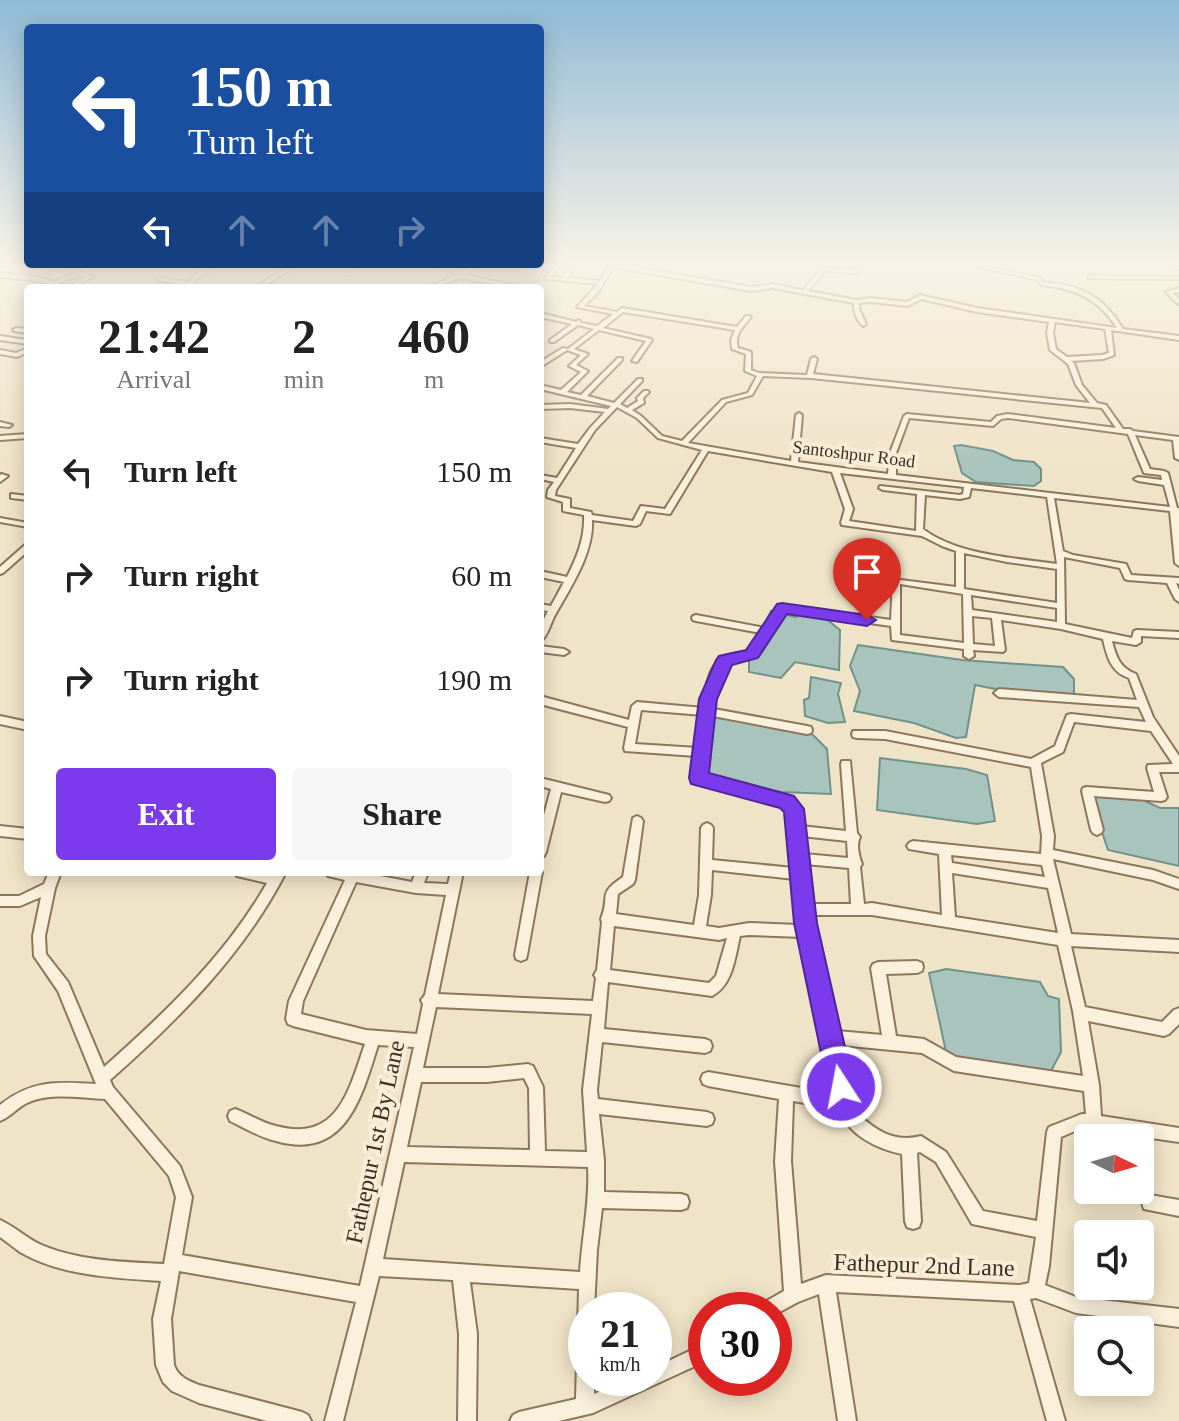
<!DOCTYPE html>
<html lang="en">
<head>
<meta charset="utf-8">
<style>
	:root { --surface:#fff; --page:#f6f6f6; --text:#222; --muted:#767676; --accent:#7c3aed }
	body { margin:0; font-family:"Times New Roman",serif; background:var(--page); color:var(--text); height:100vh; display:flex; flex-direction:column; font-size:30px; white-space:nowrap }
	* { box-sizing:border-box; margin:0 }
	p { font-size:26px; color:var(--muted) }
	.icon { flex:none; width:44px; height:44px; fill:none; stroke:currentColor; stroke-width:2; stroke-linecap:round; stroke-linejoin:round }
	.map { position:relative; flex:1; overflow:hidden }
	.drawer { position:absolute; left:24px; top:284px; width:520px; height:592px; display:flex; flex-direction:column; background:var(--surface); border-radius:8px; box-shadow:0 4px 20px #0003 }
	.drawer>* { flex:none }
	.hud { position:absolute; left:24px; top:24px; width:520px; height:244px; border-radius:8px; box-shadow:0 4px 20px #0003; background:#1a4fa0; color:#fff; overflow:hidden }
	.needle { width:52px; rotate:95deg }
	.controls { position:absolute; left:1074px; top:1124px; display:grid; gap:16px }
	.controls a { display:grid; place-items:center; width:80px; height:80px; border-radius:8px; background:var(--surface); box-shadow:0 4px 20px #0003; font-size:40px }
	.speed { position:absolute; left:568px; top:1292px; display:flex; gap:16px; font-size:40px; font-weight:700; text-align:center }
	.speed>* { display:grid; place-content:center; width:104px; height:104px; border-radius:50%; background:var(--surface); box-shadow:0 4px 20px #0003; line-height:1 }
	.speed small { font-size:20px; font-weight:400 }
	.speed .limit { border:12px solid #d22; background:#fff; color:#111 }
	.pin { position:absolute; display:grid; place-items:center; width:68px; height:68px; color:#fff; margin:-82px -34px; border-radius:50% 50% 50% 0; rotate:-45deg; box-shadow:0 0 8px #0007 }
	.pin .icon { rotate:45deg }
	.me { position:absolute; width:88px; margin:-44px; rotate:349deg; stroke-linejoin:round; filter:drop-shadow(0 0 6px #0008) }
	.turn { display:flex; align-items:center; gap:28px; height:168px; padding:0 32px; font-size:36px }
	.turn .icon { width:104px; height:104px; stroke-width:2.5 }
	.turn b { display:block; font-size:56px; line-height:68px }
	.lanes { display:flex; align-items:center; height:76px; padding:0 32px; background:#0003; justify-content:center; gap:40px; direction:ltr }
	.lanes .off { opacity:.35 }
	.eta { display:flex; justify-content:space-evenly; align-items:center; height:136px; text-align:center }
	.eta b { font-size:48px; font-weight:600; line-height:56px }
	.action { display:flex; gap:16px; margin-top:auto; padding:16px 32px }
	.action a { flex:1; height:92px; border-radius:8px; background:var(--accent); color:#fff; font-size:32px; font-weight:600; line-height:92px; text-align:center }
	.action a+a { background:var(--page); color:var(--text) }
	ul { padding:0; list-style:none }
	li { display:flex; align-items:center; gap:24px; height:104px; padding:0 32px }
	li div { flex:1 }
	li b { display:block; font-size:30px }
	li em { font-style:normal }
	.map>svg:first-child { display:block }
</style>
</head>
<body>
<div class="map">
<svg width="1179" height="1421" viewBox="0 0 1179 1421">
	<rect width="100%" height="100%" fill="#f0e4c8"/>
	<path fill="#a9c4bc" stroke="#6f938a" stroke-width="2" d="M961,445L993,451L1013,460L1034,462L1041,469V481L1034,486L976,482L962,473L954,446Z
		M771,611L796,617L799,613L825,618L840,630L839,670L795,662L781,678L749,672V654Z
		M858,645L962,660L1063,667L1074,679V698L1031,696L975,685L966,737L956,738L914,723L854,711L860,691L850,666Z
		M811,677L841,683L838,694L845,722L828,723L805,716L804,700L809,698Z
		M712,714L811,733L827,749L831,794L781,792L703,775Z
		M880,758L966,769L987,775L995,821L977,824L877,810Z
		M1090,796L1143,800L1160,808H1179V866L1108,850Z
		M946,969L1040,982L1048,996L1059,999L1061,1052L1049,1075L948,1061L929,973Z"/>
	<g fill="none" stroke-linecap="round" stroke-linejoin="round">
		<defs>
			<path id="minor" d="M70,264H74L73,269L93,277L70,288L65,287L87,277L80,275L54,284V282L76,273L68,270Z
				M179,264H187L208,271L206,272Z
				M294,264H300L260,288H253Z
				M355,264H361L351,271H347V269Z
				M423,264H432L462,272L474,264H480L465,275L514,285L511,287L460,278L433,288H425L459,274Z
				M558,264H563L551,277L563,278L573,264H578L568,278L600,281L609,266L605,264H617L751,287L772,284L803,290L822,268L855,270L859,264H864L856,273L825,271L808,291L857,300L871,298L907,302L920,295L977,308L1117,328C1099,299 1074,288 1041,285L1038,280L966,264H976L1040,278L1043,282C1081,285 1103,296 1123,329L1179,336V340L1111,330L1114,355L1103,359L1071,361L1074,363L1082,385L1097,403L1106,405L1123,429H1130L1133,431L1179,437V460L1175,458L1173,440L1135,435L1150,469L1164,471L1168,473L1177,508H1179V566L1175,563L1170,511L1054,498L1063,551L1073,555L1126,564L1131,575L1179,578V584L1176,583L1179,590V602L1175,599L1167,583L1128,580L1125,579L1120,568L1064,557L1065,624L1132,638L1134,631L1137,630L1179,632V638L1141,636V642L1136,645L1112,641C1116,657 1120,668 1136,674L1153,717L1179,756V772H1159L1167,797L1165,800L1161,801L1094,796L1103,830L1101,833L1097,835L1093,833L1091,830L1082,791L1083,788L1087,787L1154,792L1147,768L1148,765L1173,764L1151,731L1074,722L1063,752L1041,763L1054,836L1053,850L1153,870L1179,879V889L1153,880L1053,859L1071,934L1179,940V952L1071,946L1085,1007L1162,1022L1174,1010L1179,1008V1024L1169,1034L1164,1036L1088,1021L1099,1085L1101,1116L1179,1128V1142L1082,1128L1061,1137L1049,1266L1045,1285L1076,1297L1179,1309V1327L1076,1313L1036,1298L1030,1299L1065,1421H1047L1014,1301L836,1292L856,1421H838L819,1294L798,1302L774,1315V1310H759L761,1304L784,1291L775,1161L779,1099L708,1086L703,1084L701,1079L703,1074L708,1072L837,1094L802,937L749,935L740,936C735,957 733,985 712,996L608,982L604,1029L705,1039L710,1041L712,1046L710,1051L705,1053L602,1042L597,1090L598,1099L707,1112L712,1114L714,1119L712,1124L707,1126L599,1114L604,1160V1192L681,1194L687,1196L689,1202L687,1208L681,1210L602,1208L597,1250L594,1310H586V1378H594V1394L631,1378H654V1368L706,1343V1361L593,1413L559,1421H510L513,1415L519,1412L576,1399L579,1289L470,1282L477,1334L476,1421H458L459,1334L453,1280L379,1276L343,1421H325L356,1302L179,1271L171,1319L174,1365C178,1377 189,1381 199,1385L302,1412L308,1415L311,1421H267L199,1403L172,1391L163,1382L156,1365L153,1319L161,1281C115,1278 61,1276 20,1252C13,1247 7,1242 0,1237V1220C16,1227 28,1240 44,1246C81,1261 124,1262 164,1264L176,1197L169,1176L105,1099C80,1098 50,1092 27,1103C17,1108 10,1117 0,1121V1105C32,1079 59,1082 96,1084L58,991L34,956L33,936L41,897L20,906H0V896H19L44,884L49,872H61L55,888L45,936L46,954L68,982L104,1067C166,1012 226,955 267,883L241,877L237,876L235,872H264L273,874L274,872H286C244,954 179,1019 110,1080L113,1087L180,1166L192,1197L182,1255L360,1286L414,1047L378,1045C362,1096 346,1161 276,1141C259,1137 245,1128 230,1121L228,1116L230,1111L235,1109C249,1114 262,1123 276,1126C338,1143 349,1090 365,1044L293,1026L288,1024L286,1019L289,1001L345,880L328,876L326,872H359L412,882L416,872H428L424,883L448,884L451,872H463L438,994L593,1001L596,978L594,975L597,970L602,922L601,919C611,895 596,895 623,877L633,818L637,816L641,818L643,821L635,880L633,884L618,894L616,914L694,925L699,895L701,828L703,825L707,823L711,825L713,828L712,860L794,868L789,811L783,806L694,781L693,778L696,756L625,751L624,748L628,727L540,704V696L629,720L632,706L637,702L704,708C705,693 707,667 722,658C729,653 740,653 749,652L761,633L696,621L693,620L692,618L693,616L696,615L765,628L779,606L782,605L891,620L893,579L956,587V551L942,546L922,536L842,525L841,523L845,509L832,472L708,451L670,514L646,511L640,524L636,526L592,520C594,553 570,588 555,615C550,624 548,636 540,642V627L548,611L540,610V604L551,606L564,582L540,577V571L567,577C577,557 585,538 584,515L563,511V502L547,497L548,490L554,482L540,479V475L557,478L576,448L540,442V438L578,444L590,428L605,412L570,408L540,409V405L570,404L608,409L611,406L540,389V385L561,390L581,372L569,366L581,355L567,350L542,366L540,367V362L563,348L568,349L594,329L578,325L554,342H550V340L572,324L540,317V313L576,322L579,320L581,323L597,326L613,314L577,307L598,284L545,279V277ZM613,267L751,291L772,288L854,303C853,310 857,322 863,326L866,324L859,309V303L871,302L908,306L921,299L977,312L1049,322L1047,333L1050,350L1068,364L1076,385L1090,403L813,374L817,359L814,357L811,359L807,375L759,373L751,370V352L738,348C734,334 743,327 751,317L750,316H746L737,327L622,308L617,312L584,306L599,291ZM623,312L735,330L731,340L732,349L746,354L745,371L757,376L748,393L722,400L682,441L662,436L641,416L632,410L644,403L643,398L649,392L648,391H644L637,398L638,401L627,408L620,404L642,381V379H638L614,403L587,396L622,360V358H618L581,395L567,392L588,371L576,365L588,354L574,349L599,330L646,341L632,361L637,362L652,340L651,339L603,328ZM1055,322L1105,329L1109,353L1102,355L1067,357L1056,349L1053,333ZM763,376L811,378L1102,408L1116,428L1008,414L997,416L991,422L907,414L904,416L890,453L888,474L798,462L802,415L799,413L796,415L791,461L688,443L726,402L752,395ZM617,407L637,418L658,438L702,450L665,509L641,506L633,521L592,515L591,512L570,508V499L555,496L556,490L595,430ZM909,418L993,426L1001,419L1008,418L1128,434L1144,473L1161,475L1162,480L1138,477L1134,479L1138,481L1164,485L1170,507L896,475V453ZM840,473L964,487L963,494L960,495L880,486L879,488L883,490L917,494L916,531L849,521L853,509ZM971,488L1047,497L1057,564C1015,558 957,555 923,529L925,495L960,499L969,497ZM964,553L1007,562L1057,569V603L964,589ZM900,584L963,594L964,643L900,635ZM971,595L1057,608V622L972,610ZM784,611L891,626L892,640L964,649V656L969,659L974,656L973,650L1003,652L1005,650L1001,620L1061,629L1103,639C1107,657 1111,672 1129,678L1137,700L999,689L994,693L999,697L1139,707L1146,722L1071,714L1067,715L1055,746L1031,759L885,731H853L852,734L853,737L857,738L885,739L1031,767L1042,836L1041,854L913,841L909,843L907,846L909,849L939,854L942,915L872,903L864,904L860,867L862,864C859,857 856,844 860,837L857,833L850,761H842L841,764L846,831L801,826L800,809L791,799L704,775L713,716L807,734L811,733L812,730L811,727L807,726L714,709C714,696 715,669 730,662C737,658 747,659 755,656ZM972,616L992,618L995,646L973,644ZM641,710L703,715L698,748L635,744ZM802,836L847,841L848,858L804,854ZM951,855L1042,865L1045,877L952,863ZM805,864L849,868L851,904H809ZM712,870L795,879L799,925L749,923L719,928L706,926L711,895ZM952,873L1048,888L1058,933L955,917ZM356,882L416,893L446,895L425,995L421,1000L423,1004L417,1034L366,1030L301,1014L303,1001ZM810,915H872L1058,945L1073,1011L1083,1076L956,1057L924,1039L896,1036L886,974L917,973L922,971L923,967L922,963L917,961L878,962L873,964L871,968L882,1035L837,1031ZM614,926L719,940L727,938L716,976L709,983L610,970ZM436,1007L592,1014L583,1090L587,1152L545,1151L543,1087L533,1066L528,1064L487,1068H423ZM840,1045L922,1053L954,1071L1084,1091L1086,1114H1082L1049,1127L1047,1132L1037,1221L983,1211L946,1152L921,1136C894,1143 874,1130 855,1111ZM524,1078L529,1088L530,1150L407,1147L421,1082H487ZM793,1101L840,1109C847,1135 878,1149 902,1154L905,1221L907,1227L913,1229L919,1227L921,1221L917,1153L920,1152L936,1162L972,1224L1036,1237L1029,1283L1020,1285L826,1275L801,1284L791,1161ZM404,1162L588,1167C590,1202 582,1237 580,1272L383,1259Z
				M1090,276L1179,277V279L1088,278Z
				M159,278L191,282L194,284L191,286L157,280Z
				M339,286L343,287L344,288H336Z
				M1179,288V292L1173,293L1179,300L1178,304L1166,292Z
				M16,328L28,329V333L14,331L13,330Z
				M0,336L28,340V344L0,340Z
				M28,348V352L17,357L0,354V350L16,353Z
				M0,422L12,425L9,427L0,426Z
				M28,434V438L0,440V436Z
				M1,474L8,476L0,482V476Z
				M11,494L28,496V500L11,498Z
				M0,518L28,523V527L0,522Z
				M25,545H28V551L3,573L0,574V567Z
				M540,646L564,649L569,652L564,655L540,652Z
				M0,716L28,722V730L0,724Z
				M540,778L605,794L609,795L611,798L609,801L605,802L561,792L546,852L544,856L540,857V830L551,789L540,786Z
				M0,826L28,829V839L0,836Z
				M540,868L542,872L527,955L526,959L521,961L516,959L515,955L530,872H540Z
				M1150,1195L1179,1200V1216L1144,1209L1142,1203L1144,1197Z"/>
			<path id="tertiary" d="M214,264H222L197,278L192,288H186L193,276Z
				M0,273L38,277L74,288H64L38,281L0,277Z"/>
			<path id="secondary" d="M1170,264H1179V269L1171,265Z"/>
		</defs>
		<use href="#minor" stroke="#8d765c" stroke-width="4"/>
		<use href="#tertiary" stroke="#8d765c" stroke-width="4"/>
		<use href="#secondary" stroke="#6f573f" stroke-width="4"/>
		<use href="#minor" fill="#faf1dc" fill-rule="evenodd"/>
		<use href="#tertiary" fill="#faf1dc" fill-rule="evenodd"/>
		<use href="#secondary" fill="#faf1dc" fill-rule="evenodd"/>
	</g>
	<linearGradient id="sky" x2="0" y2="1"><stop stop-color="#8fbad6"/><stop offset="0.57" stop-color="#f8f3e6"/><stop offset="1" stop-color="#f8f3e6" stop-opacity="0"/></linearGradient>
	<rect width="1179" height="463" fill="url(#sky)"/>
	<path fill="#7c3aed" stroke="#51269a" stroke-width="2" d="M782,603L867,615L876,620L867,626L787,614L758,658L732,665L717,699L709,773L794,796L804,809L817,923L854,1087L850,1096L841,1100L832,1096L828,1087L794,923L784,812L780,808L691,784L689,778L699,699L716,660L719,656L746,650L777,604Z"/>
	<g text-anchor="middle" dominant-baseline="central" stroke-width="8" stroke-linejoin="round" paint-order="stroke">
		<g font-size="18" fill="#3d2e20" stroke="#f7eed8">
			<text transform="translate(854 454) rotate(7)">Santoshpur Road</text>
		</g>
		<g font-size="24" fill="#3d2e20" stroke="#f7eed8">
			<text transform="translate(375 1142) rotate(-78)">Fathepur 1st By Lane</text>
			<text transform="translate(924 1265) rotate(2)">Fathepur 2nd Lane</text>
		</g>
	</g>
</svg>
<div class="controls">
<a><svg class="needle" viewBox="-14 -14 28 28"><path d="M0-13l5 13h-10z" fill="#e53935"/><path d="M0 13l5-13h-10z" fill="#767676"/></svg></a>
<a><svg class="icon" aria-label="sound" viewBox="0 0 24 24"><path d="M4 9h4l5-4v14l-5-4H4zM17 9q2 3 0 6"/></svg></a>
<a><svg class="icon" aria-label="search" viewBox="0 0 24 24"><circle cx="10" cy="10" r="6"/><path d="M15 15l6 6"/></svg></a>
</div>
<div class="speed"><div>21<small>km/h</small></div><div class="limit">30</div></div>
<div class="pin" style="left:867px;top:620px;background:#d93025"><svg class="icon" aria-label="arrive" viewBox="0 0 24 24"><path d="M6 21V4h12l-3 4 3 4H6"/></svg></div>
<svg class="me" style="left:841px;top:1087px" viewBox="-20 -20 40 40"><circle r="17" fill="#7c3aed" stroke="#fff" stroke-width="3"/><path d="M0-11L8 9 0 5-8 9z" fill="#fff"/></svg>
<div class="hud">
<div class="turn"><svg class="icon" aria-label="left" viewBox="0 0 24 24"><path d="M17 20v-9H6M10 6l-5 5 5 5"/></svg><div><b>150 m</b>Turn left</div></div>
<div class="lanes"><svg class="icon" aria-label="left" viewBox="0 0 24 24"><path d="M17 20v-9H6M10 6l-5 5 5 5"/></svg><svg class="icon off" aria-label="ahead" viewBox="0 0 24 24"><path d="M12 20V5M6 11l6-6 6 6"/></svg><svg class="icon off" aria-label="ahead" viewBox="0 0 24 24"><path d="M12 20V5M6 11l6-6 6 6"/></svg><svg class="icon off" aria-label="right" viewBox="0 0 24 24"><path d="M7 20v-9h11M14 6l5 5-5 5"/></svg></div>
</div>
<section class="drawer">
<div class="eta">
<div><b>21:42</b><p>Arrival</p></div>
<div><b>2</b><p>min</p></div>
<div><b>460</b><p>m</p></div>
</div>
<ul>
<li><svg class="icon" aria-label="left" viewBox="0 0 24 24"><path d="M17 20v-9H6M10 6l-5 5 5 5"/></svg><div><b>Turn left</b></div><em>150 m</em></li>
<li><svg class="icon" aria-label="right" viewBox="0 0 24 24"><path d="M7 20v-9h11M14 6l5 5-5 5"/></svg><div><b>Turn right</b></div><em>60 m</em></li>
<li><svg class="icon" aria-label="right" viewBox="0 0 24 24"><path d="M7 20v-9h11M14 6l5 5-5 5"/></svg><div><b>Turn right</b></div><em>190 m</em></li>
</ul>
<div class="action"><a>Exit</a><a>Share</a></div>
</section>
</div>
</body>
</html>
